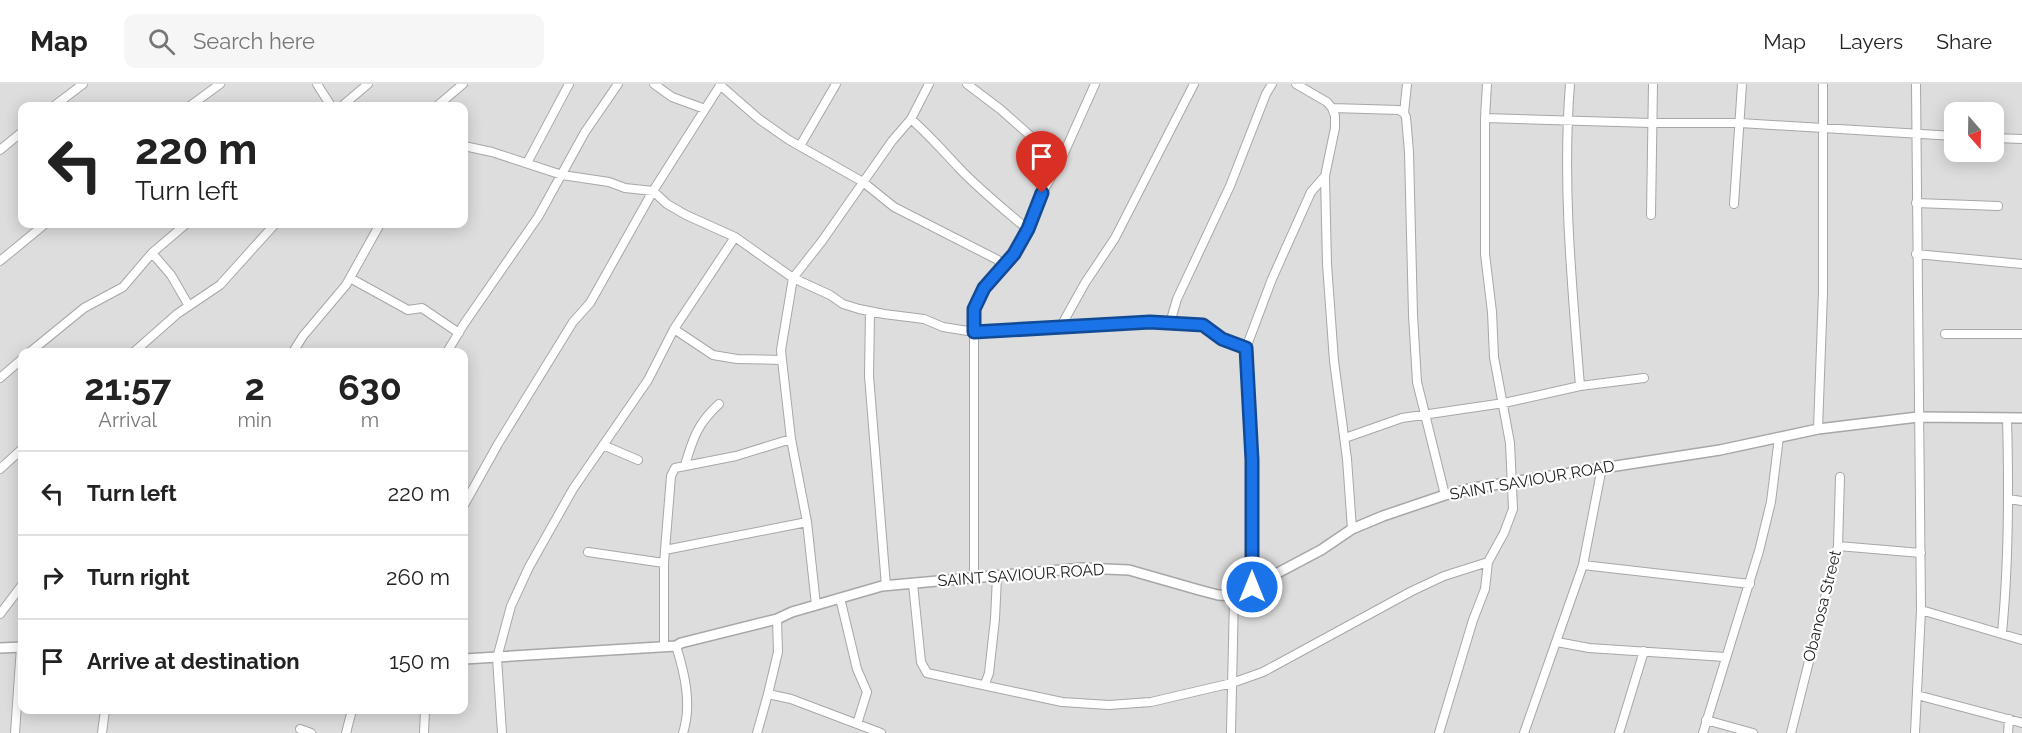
<!DOCTYPE html>
<html lang="en">
<head>
<meta charset="utf-8">
<style>
	:root { --surface:#fff; --page:#f6f6f6; --text:#222; --muted:#767676; --line:#e0e0e0 }
	body { margin:0; font-family:Raleway,sans-serif; background:var(--page); color:var(--text); height:100vh; display:flex; flex-direction:column; font-size:22px; white-space:nowrap }
	* { box-sizing:border-box; margin:0 }
	p { font-size:20px; color:var(--muted) }
	.icon { flex:none; width:33px; height:33px; fill:none; stroke:currentColor; stroke-width:2; stroke-linecap:round; stroke-linejoin:round }
	.map { position:relative; flex:1; overflow:hidden }
	.details { position:absolute; left:18px; top:264px; width:450px; height:366px; display:flex; flex-direction:column; background:var(--surface); border-radius:12px; box-shadow:0 3px 15px #0003 }
	.details>* { flex:none }
	.banner { position:absolute; left:18px; top:18px; width:450px; height:126px; border-radius:12px; box-shadow:0 3px 15px #0003; background:#fff; color:var(--text); overflow:hidden }
	.needle { width:39px; rotate:160deg }
	.controls { position:absolute; left:1944px; top:18px; display:grid; gap:12px }
	.controls a { display:grid; place-items:center; width:60px; height:60px; border-radius:12px; background:var(--surface); box-shadow:0 3px 15px #0003; font-size:30px }
	.pin { position:absolute; display:grid; place-items:center; width:51px; height:51px; color:#fff; margin:-62px -26px; border-radius:50% 50% 50% 0; rotate:-45deg; box-shadow:0 0 6px #0007 }
	.pin .icon { rotate:45deg }
	.me { position:absolute; width:66px; margin:-33px; rotate:0deg; stroke-linejoin:round; filter:drop-shadow(0 0 4px #0008) }
	.turn { display:flex; align-items:center; gap:21px; height:126px; padding:0 18px; font-size:27px }
	.turn .icon { width:78px; height:78px; stroke-width:2.5 }
	.turn b { display:block; font-size:42px; line-height:51px }
	.eta { display:flex; justify-content:space-evenly; align-items:center; height:102px; text-align:center }
	.eta b { font-size:36px; font-weight:700; line-height:42px }
	ul { padding:0; list-style:none }
	li { display:flex; align-items:center; gap:18px; height:84px; padding:0 18px; border-top:2px solid var(--line) }
	li div { flex:1 }
	li b { display:block; font-size:22px }
	li em { font-style:normal }
	header { display:flex; align-items:center; gap:36px; box-sizing:border-box; height:84px; padding:0 30px; background:var(--surface); border-bottom:2px solid var(--line) }
	header strong { font-size:28px }
	nav { display:flex; gap:33px; margin-inline-start:auto; font-size:21px }
	.search { width:420px; height:54px; background:var(--page); display:flex; align-items:center; gap:15px; box-sizing:border-box; padding:0 21px; border-radius:12px; color:var(--muted); font-size:22px }
	.map>svg:first-child { display:block }
</style>
</head>
<body>
<header>
<strong>Map</strong>
<div class="search"><svg class="icon" aria-label="search" viewBox="0 0 24 24"><circle cx="10" cy="10" r="6"/><path d="M15 15l6 6"/></svg>Search here</div>
<nav><a>Map</a><a>Layers</a><a>Share</a></nav>
</header>
<div class="map">
<svg width="2022" height="649" viewBox="0 0 2022 649">
	<rect width="100%" height="100%" fill="#f1eee5"/>
	<path fill="#dedddd" fill-rule="evenodd" d="M0,0H2022V649H0ZM22,22H464V140H22ZM1954,28H1994V68H1954ZM22,268H464V626H22Z"/>
	<g fill="none" stroke-linecap="round" stroke-linejoin="round">
		<defs>
			<path id="minor" d="M317,0L331,22
				M654,0L672,13L705,25
				M967,0L1000,25L1060,78
				M1296,0L1327,18L1332,24L1335,32V44L1325,92L1327,180L1334,277L1347,375L1352,445
				M1407,0L1404,29L1406,33L1409,68L1413,231L1417,298L1445,411
				M1487,0L1485,34L1651,39H1740L1954,52
				M1570,0C1562,101 1572,201 1580,302
				M720,1L759,35L789,56L863,98L894,123L998,176L1001,184
				M54,22L83,0
				M190,22L220,0
				M342,22L368,0
				M437,22L463,0
				M1332,24L1399,26L1404,29
				M911,35C929,51 944,68 960,85C981,107 1005,126 1027,145
				M1994,54L2022,55
				M464,62L492,68L562,91L609,98L625,104L653,107L667,120L686,131L735,153L793,194L830,211L843,220L859,225L884,230L924,235L943,243L974,248L1150,238L1203,241L1222,255L1246,264
				M800,62L836,0
				M0,66L22,48
				M527,79L569,0
				M1916,119L1998,122
				M1734,120L1742,0
				M1651,131L1653,0
				M152,169L171,191L189,222
				M1916,170L2022,180
				M0,177L45,140
				M350,194L408,226L422,224L459,249
				M870,228L869,292L886,502
				M1170,239L1177,215L1230,102L1266,10L1272,0
				M1061,242L1085,199L1115,154L1194,0
				M674,245L713,271L737,275L782,276
				M1945,250H2022
				M30,268L84,224L123,203L152,169L186,140
				M134,268L177,230L220,201L275,140
				M293,268L303,252L346,201L380,140
				M447,268L464,240L538,133L585,48L618,0
				M0,294L22,275
				M1818,345L1823,208V0
				M1345,354L1402,334L1504,319L1580,302L1644,294
				M603,361L638,376
				M685,381C693,354 698,339 719,320
				M0,385L22,365
				M2009,415L2022,417
				M464,421L498,360L573,238L590,219L653,107L721,0
				M1838,462L1921,469
				M665,466L807,438
				M588,468L664,479
				M1583,481L1750,500
				M974,495V225L984,204L1014,170L1022,156L1042,109L1060,78L1095,0
				M913,500L921,578L927,589L1062,618L1109,621L1151,618L1232,599L1263,588L1412,507L1444,492L1488,478L1504,449L1513,425L1510,359L1494,273L1492,228L1485,170V34
				M1252,503L1251,356L1246,264L1272,195L1311,108L1325,92
				M840,514L857,585L867,608L857,640
				M816,521L807,438L791,355L782,276L781,266L793,194L822,157L892,57L911,35L929,0
				M1921,526L2022,556
				M0,530L22,501
				M777,535L778,568L768,610L791,615L881,649
				M2002,549C2009,477 2009,406 2007,334
				M1557,558L1589,564L1725,573
				M676,562C685,590 692,621 683,649
				M664,563V479L671,392L675,384L736,372L791,355
				M985,600L989,589L995,535L997,493
				M1917,611L2022,639
				M1706,636L1753,649
				M300,645L311,649
				M15,649L21,563
				M102,649L105,626
				M346,649L352,626
				M424,649L425,626
				M502,649L497,574L511,522L529,483L573,405L648,296L674,245L735,153
				M757,649L768,610
				M1231,649L1234,512
				M1439,649L1473,536L1485,505L1488,478
				M1524,649L1583,481L1602,383
				M1619,649L1644,567
				M1703,649L1759,467L1771,418L1779,353
				M1791,649L1838,462L1840,393
				M1915,649L1921,526L1916,0
				M2008,649L2009,635"/>
			<path id="tertiary" d="M0,564L22,563
				M464,575L676,562L681,559L777,535L792,528L882,502L1082,484L1129,486L1199,506L1218,511L1234,512L1321,466L1352,445L1383,432L1445,411L1473,404L1720,366L1818,345L1918,333L2022,334"/>
		</defs>
		<use href="#minor" stroke="#a7a7a7" stroke-width="10"/>
		<use href="#tertiary" stroke="#a7a7a7" stroke-width="12"/>
		<use href="#minor" stroke="#fff" stroke-width="8"/>
		<use href="#tertiary" stroke="#fff" stroke-width="9"/>
	</g>
	<g fill="none" stroke-linecap="round" stroke-linejoin="round">
		<defs>
			<path id="route" d="M1042,109L1028,145L1014,170L984,204L974,225V248L1150,238L1203,241L1222,255L1246,264L1252,376V503"/>
		</defs>
		<use href="#route" stroke="#114b97" stroke-width="15"/>
		<use href="#route" stroke="#1a73e8" stroke-width="10"/>
	</g>
	<g text-anchor="middle" dominant-baseline="central" stroke-width="4.5" stroke-linejoin="round" paint-order="stroke">
		<g font-size="16" fill="#202020" stroke="#fff">
			<text transform="translate(1532 396) rotate(-10)">SAINT SAVIOUR ROAD</text>
			<text transform="translate(1021 491) rotate(-4)">SAINT SAVIOUR ROAD</text>
			<text transform="translate(1822 522) rotate(-76)">Obanosa Street</text>
		</g>
	</g>
</svg>
<div class="controls">
<a><svg class="needle" viewBox="-14 -14 28 28"><path d="M0-13l5 13h-10z" fill="#e53935"/><path d="M0 13l5-13h-10z" fill="#767676"/></svg></a>
</div>
<div class="pin" style="left:1042px;top:109px;background:#d93025"><svg class="icon" aria-label="arrive" viewBox="0 0 24 24"><path d="M6 21V4h12l-3 4 3 4H6"/></svg></div>
<svg class="me" style="left:1252px;top:503px" viewBox="-20 -20 40 40"><circle r="17" fill="#1a73e8" stroke="#fff" stroke-width="3"/><path d="M0-11L8 9 0 5-8 9z" fill="#fff"/></svg>
<div class="banner">
<div class="turn"><svg class="icon" aria-label="left" viewBox="0 0 24 24"><path d="M17 20v-9H6M10 6l-5 5 5 5"/></svg><div><b>220 m</b>Turn left</div></div>
</div>
<section class="details">
<div class="eta">
<div><b>21:57</b><p>Arrival</p></div>
<div><b>2</b><p>min</p></div>
<div><b>630</b><p>m</p></div>
</div>
<ul>
<li><svg class="icon" aria-label="left" viewBox="0 0 24 24"><path d="M17 20v-9H6M10 6l-5 5 5 5"/></svg><div><b>Turn left</b></div><em>220 m</em></li>
<li><svg class="icon" aria-label="right" viewBox="0 0 24 24"><path d="M7 20v-9h11M14 6l5 5-5 5"/></svg><div><b>Turn right</b></div><em>260 m</em></li>
<li><svg class="icon" aria-label="arrive" viewBox="0 0 24 24"><path d="M6 21V4h12l-3 4 3 4H6"/></svg><div><b>Arrive at destination</b></div><em>150 m</em></li>
</ul>
</section>
</div>
</body>
</html>
